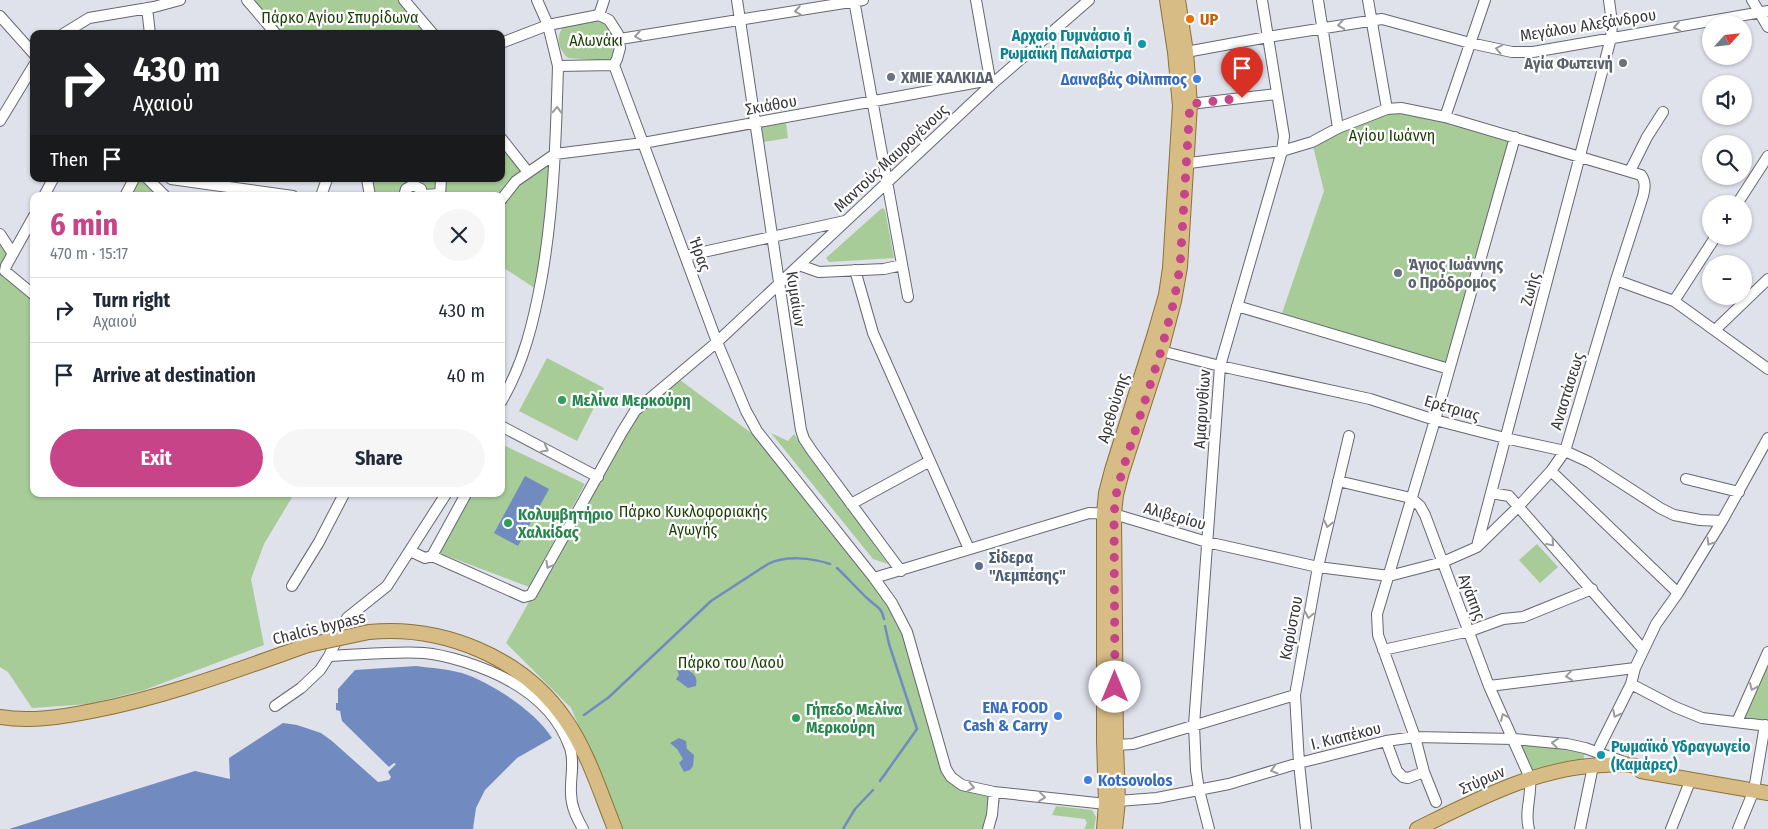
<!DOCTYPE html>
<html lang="en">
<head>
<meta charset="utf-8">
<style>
	:root { --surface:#fff; --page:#f6f6f7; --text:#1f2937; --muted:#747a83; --line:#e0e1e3; --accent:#c84489 }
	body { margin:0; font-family:"Fira Sans Condensed",sans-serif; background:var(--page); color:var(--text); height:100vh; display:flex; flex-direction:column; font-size:19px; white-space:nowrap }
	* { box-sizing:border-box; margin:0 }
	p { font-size:16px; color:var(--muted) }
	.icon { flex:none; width:28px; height:28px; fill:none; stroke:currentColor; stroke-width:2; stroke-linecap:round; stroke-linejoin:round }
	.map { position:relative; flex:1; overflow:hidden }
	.panel { position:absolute; left:30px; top:192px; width:475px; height:305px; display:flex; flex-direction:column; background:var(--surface); border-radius:10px; box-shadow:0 1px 4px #0004 }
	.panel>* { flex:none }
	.hud { position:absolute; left:30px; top:30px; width:475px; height:152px; border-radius:10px; box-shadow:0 1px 4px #0004; background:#202124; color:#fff; overflow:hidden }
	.needle { width:32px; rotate:63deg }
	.buttons { position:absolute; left:1702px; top:15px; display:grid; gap:10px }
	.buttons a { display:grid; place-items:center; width:50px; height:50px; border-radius:50%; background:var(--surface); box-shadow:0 1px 4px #0004; font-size:25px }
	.pin { position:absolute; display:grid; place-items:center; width:42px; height:42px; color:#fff; margin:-51px -21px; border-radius:50% 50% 50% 0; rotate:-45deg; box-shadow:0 0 5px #0007 }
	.pin .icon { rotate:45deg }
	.me { position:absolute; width:55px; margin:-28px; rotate:0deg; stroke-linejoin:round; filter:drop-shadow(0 0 4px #0008) }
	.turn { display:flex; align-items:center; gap:18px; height:105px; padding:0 20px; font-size:22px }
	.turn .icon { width:65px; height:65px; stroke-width:2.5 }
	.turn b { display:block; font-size:35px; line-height:42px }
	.then { display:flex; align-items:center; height:48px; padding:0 20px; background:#0003; gap:10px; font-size:19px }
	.round { display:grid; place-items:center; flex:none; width:52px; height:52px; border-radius:26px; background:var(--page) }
	.overview { display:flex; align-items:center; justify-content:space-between; height:85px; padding:0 20px }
	h1 { font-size:30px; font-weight:700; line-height:38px; color:var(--accent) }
	.primary-button { display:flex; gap:10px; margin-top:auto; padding:10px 20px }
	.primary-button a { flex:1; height:58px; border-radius:30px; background:var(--accent); color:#fff; font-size:20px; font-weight:700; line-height:58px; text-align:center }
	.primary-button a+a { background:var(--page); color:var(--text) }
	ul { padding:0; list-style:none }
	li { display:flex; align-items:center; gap:15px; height:65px; padding:0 20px; border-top:1px solid var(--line) }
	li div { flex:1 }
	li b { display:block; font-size:19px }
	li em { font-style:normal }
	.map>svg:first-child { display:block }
</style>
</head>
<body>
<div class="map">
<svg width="1768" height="829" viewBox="0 0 1768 829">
	<rect width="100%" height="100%" fill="#dfe1eb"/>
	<path fill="#a7cc98" d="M247,0H404L433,34H276Z
		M594,19L605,20L618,39L615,58L608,61L568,58C558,49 555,37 564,26Z
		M1387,109L1515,137L1449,369L1280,319L1324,191L1312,142Z
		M786,123L788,138L764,142L761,127Z
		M501,138L527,172L555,154L539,291L501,266V196H370L367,179H501Z
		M134,179H148L165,196H125Z
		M882,208L885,210L894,258L829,262L826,258Z
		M0,234L13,254L6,266L34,295V494H294L264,544L251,579L264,645L144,690L89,704L32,708L8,672L0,667Z
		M547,358L604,388L577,441L519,411Z
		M676,377L770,447L874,578L907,632L946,769L962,785L1000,800L993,829H623L571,708L506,643L635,411Z
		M771,433L788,441L794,434L888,564L873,559Z
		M501,444L585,484L529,587L434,551L468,494H501Z
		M1537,544L1558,567L1540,583L1519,560Z
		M1762,666L1768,668V726L1737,722Z
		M1514,739L1585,748L1583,765L1530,778Z
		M1056,806L1092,810L1096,817L1094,829H1084L1087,823L1085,819L1052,815Z"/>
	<path fill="#718bc1" d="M525,476L549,489L518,546L494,533Z
		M416,666C432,668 447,669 462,673C492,683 535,711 552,738L517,758L485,790L476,808L473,829H9L195,771L230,779L229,758L283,723L297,725L321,733L332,741L378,782L389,780L391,777L388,772L396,764L394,763L389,767L342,721L340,711L336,710V703H338V689L355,670Z
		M685,669C694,672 698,677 696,686L688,688L676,679L679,675L677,670Z
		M679,738L686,741L687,749L694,755L693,766L690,770L684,772L679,763L683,759L677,749L670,743Z"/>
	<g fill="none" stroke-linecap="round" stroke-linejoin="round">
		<path stroke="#718bc1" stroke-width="2.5" d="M837,568C848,578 857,589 868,599C875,606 882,607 884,619
			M584,715L609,697L711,601L768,564C786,555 812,558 830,564
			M880,781L917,729L889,644L885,626
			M843,829L855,809L873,790"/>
		<defs>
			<path id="minor" d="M247,0L276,34
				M404,0L433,34
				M737,0L801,430L804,439L812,451L901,571
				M854,0L908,297
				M976,0L991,85
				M1318,0L1338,128
				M1368,0L1387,109
				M1752,0L1768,27
				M147,8L150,34
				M599,15L604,0
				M0,16L34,54
				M63,34L89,18L154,7L180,0
				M620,39L863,0
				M501,43L548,25L599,15L609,20L618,34L620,48L617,59L614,65L558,66L548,25L537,0
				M1186,52L1268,37L1382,19L1470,43L1512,52H1533L1768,11
				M614,65L717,342L746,411L757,431L874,578L892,603L907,632L946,769L951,777L962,785L994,792L1106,804
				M1190,104L1277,94
				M1445,117L1485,0
				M0,121L34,65
				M501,138L528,172
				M1630,171L1647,137L1663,112
				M148,179L165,196
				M171,179L293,196
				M367,179L370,196
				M422,195L440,194
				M44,196L53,179
				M125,196L134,179
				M321,196L327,179
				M404,196L406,189L413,185L421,189L422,196
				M440,196L441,179
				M501,200L516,181L555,154L643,143L990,80
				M1737,204L1768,156
				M34,216L6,266L5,271L34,295
				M0,234L13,254
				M685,256L845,221
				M799,265L819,272L884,269L902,265
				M855,270L873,333L969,549
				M1616,280L1674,301L1768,369
				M1674,301L1716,236
				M1237,306L1449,369
				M1715,330L1768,279
				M1161,351L1220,366L1370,399L1435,420L1505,438L1565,451L1589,462L1660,508L1674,515L1700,520L1722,521
				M501,402C524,363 534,320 542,276C554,206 556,137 558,66
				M501,426L598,477
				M1551,471L1678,593
				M1686,479L1739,492
				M1338,481L1411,498L1420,506L1425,515L1489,686L1530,778C1532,796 1524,812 1529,829
				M1491,493L1509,496L1643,649
				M851,504L930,461
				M1477,546L1611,38L1612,23L1609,0
				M410,551L425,558L432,556L524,597L531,595L622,432L635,411L717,342L991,85L1089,0
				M432,556L466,494
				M874,578L1089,513L1114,514L1207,542L1318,567L1389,576L1443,562L1477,547L1518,507L1551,471L1565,451L1616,280L1643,196C1645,188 1646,182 1641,175L1445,117L1401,108L1387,109L1338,128L1312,142L1282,151L1182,164
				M292,586L319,542L344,494
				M1383,650L1470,631L1503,619L1523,617L1592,589
				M329,656C360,655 393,651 424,653C438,654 452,658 465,662C509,676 554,701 570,748C575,763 570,778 571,793C571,807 577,818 583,829
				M1631,684L1675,707L1702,718L1768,726
				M1489,686L1635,668
				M275,706L301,688L320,670L329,656L347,618L387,586L446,494
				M1737,722L1768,652
				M1386,741L1397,771L1403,777L1408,778L1424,772L1415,737L1378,635L1377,614L1435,420L1515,137
				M1116,745L1133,744L1295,695
				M1600,746L1631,684L1635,668L1656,624L1678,593L1722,521L1768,438
				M1424,772L1436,802
				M1118,801L1157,798L1229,784L1299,763L1386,741L1415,737L1514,739L1567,744L1585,748L1624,762
				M988,829L992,815L994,792
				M1209,829L1199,790L1196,770L1194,725L1220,366L1282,151L1284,136L1262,0
				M1306,829L1299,763L1295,695L1318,567L1349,436
				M1580,829L1592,771
				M1671,829L1691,779
				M1738,829L1754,790L1765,725"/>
			<path id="major" d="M369,632C443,625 522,657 565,719C588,752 600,792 615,829
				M0,717C30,722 62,717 92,711C166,697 237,670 308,645
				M1641,771L1768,793
				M1104,829L1106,804L1104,741V513L1106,493L1112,470L1155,333L1166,295L1170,268L1180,106L1175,52L1167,0
				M1115,829L1118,801L1116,745L1114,514L1116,495L1122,472L1161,351L1174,301L1180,267L1190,104L1186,52L1178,0
				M1417,829C1476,800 1537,767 1604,765C1613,765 1623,763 1631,765C1637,766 1643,770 1649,772"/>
		</defs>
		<use href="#minor" stroke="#676871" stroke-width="12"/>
		<use href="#major" stroke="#8d7138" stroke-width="16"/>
		<use href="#minor" stroke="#fff" stroke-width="10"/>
		<use href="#major" stroke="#d7bc86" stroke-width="14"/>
		<defs>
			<path id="major-bridge" d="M308,645L369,632"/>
		</defs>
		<use href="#major-bridge" stroke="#8d7138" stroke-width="16" stroke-linecap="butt"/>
		<use href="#major-bridge" stroke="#d7bc86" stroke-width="14"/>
	</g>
	<defs><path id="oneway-chevron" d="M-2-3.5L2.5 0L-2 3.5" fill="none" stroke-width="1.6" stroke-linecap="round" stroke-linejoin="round" transform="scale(1.25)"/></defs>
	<g stroke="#9b9b9e">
		<use href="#oneway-chevron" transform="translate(798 11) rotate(171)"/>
		<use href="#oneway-chevron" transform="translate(1341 25) rotate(171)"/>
		<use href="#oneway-chevron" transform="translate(1677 27) rotate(170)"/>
		<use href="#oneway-chevron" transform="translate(638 36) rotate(171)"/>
		<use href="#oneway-chevron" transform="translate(1499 49) rotate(-169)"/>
		<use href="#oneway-chevron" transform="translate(557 110) rotate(-88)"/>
		<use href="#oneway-chevron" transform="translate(545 449) rotate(27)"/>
		<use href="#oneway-chevron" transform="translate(1328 524) rotate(103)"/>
		<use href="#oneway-chevron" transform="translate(1710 542) rotate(121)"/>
		<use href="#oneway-chevron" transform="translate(1551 543) rotate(48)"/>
		<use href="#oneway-chevron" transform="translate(549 565) rotate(119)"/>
		<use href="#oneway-chevron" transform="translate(1309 615) rotate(101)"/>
		<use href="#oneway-chevron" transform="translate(1569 676) rotate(173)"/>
		<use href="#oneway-chevron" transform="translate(1753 687) rotate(114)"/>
		<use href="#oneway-chevron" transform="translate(1616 714) rotate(117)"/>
		<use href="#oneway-chevron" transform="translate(1504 717) rotate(-114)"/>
		<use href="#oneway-chevron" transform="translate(1555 743) rotate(-174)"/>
		<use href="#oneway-chevron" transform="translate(1274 770) rotate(163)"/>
		<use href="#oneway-chevron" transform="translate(971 787) rotate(11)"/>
		<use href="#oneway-chevron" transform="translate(1042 797) rotate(6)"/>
	</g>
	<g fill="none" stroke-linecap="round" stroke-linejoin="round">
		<path stroke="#c84489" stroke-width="9" stroke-dasharray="0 16.2" d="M1115,687L1114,514L1116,495L1122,472L1161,351L1174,301L1180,267L1190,104L1242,98"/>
	</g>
	<circle fill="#e8710a" stroke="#fff" stroke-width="2" cx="1190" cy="19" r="5"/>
	<g fill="#0f9aa8" stroke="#fff" stroke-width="2">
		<circle cx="1142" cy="44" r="5"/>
		<circle cx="1601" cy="755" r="5"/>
	</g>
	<g fill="#6b7280" stroke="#fff" stroke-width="2">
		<circle cx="1623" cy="63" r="5"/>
		<circle cx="891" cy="77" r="5"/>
		<circle cx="1398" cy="273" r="5"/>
	</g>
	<g fill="#3f7fe0" stroke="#fff" stroke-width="2">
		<circle cx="1197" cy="79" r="5"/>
		<circle cx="1058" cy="716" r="5"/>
		<circle cx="1088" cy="780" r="5"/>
	</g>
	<g fill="#2e9e5b" stroke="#fff" stroke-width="2">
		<circle cx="562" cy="400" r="5"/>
		<circle cx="508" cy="523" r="5"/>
		<circle cx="796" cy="718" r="5"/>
	</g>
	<circle fill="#5c6f8a" stroke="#fff" stroke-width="2" cx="979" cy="566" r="5"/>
	<g text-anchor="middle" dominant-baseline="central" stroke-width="4.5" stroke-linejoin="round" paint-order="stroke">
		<g font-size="16" fill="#1a3e04" stroke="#fff">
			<text x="340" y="17">Πάρκο Αγίου Σπυρίδωνα</text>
			<text x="596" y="40">Αλωνάκι</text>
			<text x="1392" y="135">Αγίου Ιωάννη</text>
			<text x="693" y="511">Πάρκο Κυκλοφοριακής<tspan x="693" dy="18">Αγωγής</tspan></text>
			<text x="731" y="662">Πάρκο του Λαού</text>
		</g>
		<g font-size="16" font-weight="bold" fill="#c56008" stroke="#fff" text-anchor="start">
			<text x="1200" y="19">UP</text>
		</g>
		<g font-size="16" fill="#37373c" stroke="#fff">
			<text transform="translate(1588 25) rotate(-9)">Μεγάλου Αλεξάνδρου</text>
			<text transform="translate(771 105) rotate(-10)">Σκιάθου</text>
			<text transform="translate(891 158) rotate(-43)">Μαντούς Μαυρογένους</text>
			<text transform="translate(700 254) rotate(70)">Ήρας</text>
			<text transform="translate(1530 289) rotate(-75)">Ζωής</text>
			<text transform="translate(796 299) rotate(81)">Κυμαίων</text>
			<text transform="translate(1567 391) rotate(-73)">Αναστάσεως</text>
			<text transform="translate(1113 408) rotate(-73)">Αρεθούσης</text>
			<text transform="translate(1452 408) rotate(16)">Ερέτριας</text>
			<text transform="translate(1202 409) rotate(-86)">Αμαρυνθίων</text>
			<text transform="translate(1175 516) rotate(16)">Αλιβερίου</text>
			<text transform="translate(1472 597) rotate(69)">Αγάπης</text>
			<text transform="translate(319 628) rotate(-14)">Chalcis bypass</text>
			<text transform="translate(1291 628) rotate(-79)">Καρύστου</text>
			<text transform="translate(1346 736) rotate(-14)">Ι. Κιαπέκου</text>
			<text transform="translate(1482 780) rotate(-24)">Στύρων</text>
		</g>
		<g font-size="16" font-weight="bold" fill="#0d838f" stroke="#fff" text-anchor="end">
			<text x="1132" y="35">Αρχαίο Γυμνάσιο ή<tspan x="1132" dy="18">Ρωμαϊκή Παλαίστρα</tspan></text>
			<text x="1611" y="746" text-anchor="start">Ρωμαϊκό Υδραγωγείο<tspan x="1611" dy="18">(Καμάρες)</tspan></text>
		</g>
		<g font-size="16" font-weight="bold" fill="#5b616d" stroke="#fff" text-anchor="start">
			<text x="1613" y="63" text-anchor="end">Αγία Φωτεινή</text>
			<text x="901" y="77">ΧΜΙΕ ΧΑΛΚΙΔΑ</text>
			<text x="1408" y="264">Άγιος Ιωάννης<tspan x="1408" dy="18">ο Πρόδρομος</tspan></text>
		</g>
		<g font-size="16" font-weight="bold" fill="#366cbe" stroke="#fff" text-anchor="end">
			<text x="1187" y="79">Δαιναβάς Φίλιππος</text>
			<text x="1048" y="707">ENA FOOD<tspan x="1048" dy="18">Cash &amp; Carry</tspan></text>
			<text x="1098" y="780" text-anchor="start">Kotsovolos</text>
		</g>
		<g font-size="16" font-weight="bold" fill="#27864d" stroke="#fff" text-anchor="start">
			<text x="572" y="400">Μελίνα Μερκούρη</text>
			<text x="518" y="514">Κολυμβητήριο<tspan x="518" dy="18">Χαλκίδας</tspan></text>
			<text x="806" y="709">Γήπεδο Μελίνα<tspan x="806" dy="18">Μερκούρη</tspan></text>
		</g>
		<g font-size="16" font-weight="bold" fill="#4e5e75" stroke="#fff" text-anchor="start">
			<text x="989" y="557">Σίδερα<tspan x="989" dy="18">"Λεμπέσης"</tspan></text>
		</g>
	</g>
</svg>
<div class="buttons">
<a><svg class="needle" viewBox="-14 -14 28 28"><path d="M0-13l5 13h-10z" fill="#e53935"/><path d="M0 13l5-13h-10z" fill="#747a83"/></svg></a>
<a><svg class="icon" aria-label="sound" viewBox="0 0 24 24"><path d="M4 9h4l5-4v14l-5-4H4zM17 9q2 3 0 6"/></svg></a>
<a><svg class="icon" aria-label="search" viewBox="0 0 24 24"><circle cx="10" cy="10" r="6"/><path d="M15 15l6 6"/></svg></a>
<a>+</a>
<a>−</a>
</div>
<div class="pin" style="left:1242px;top:98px;background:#d93025"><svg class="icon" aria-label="arrive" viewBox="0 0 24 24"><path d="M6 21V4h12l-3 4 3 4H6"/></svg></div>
<svg class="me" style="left:1115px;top:687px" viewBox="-20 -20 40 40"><circle r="19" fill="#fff"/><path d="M0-13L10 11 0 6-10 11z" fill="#c84489"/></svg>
<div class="hud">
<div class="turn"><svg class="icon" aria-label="right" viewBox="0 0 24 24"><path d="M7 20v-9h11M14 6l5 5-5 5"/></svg><div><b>430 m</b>Αχαιού</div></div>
<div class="then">Then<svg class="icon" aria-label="arrive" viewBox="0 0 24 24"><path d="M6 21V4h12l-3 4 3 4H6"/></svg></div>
</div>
<section class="panel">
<div class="overview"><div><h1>6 min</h1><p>470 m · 15:17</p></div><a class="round"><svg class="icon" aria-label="close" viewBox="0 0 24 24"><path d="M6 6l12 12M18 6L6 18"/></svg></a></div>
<ul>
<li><svg class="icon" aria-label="right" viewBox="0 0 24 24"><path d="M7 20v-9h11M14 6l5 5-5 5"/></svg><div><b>Turn right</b><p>Αχαιού</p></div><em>430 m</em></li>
<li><svg class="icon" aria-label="arrive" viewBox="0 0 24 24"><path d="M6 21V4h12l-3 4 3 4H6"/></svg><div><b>Arrive at destination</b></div><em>40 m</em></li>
</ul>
<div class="primary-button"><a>Exit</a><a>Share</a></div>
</section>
</div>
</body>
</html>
